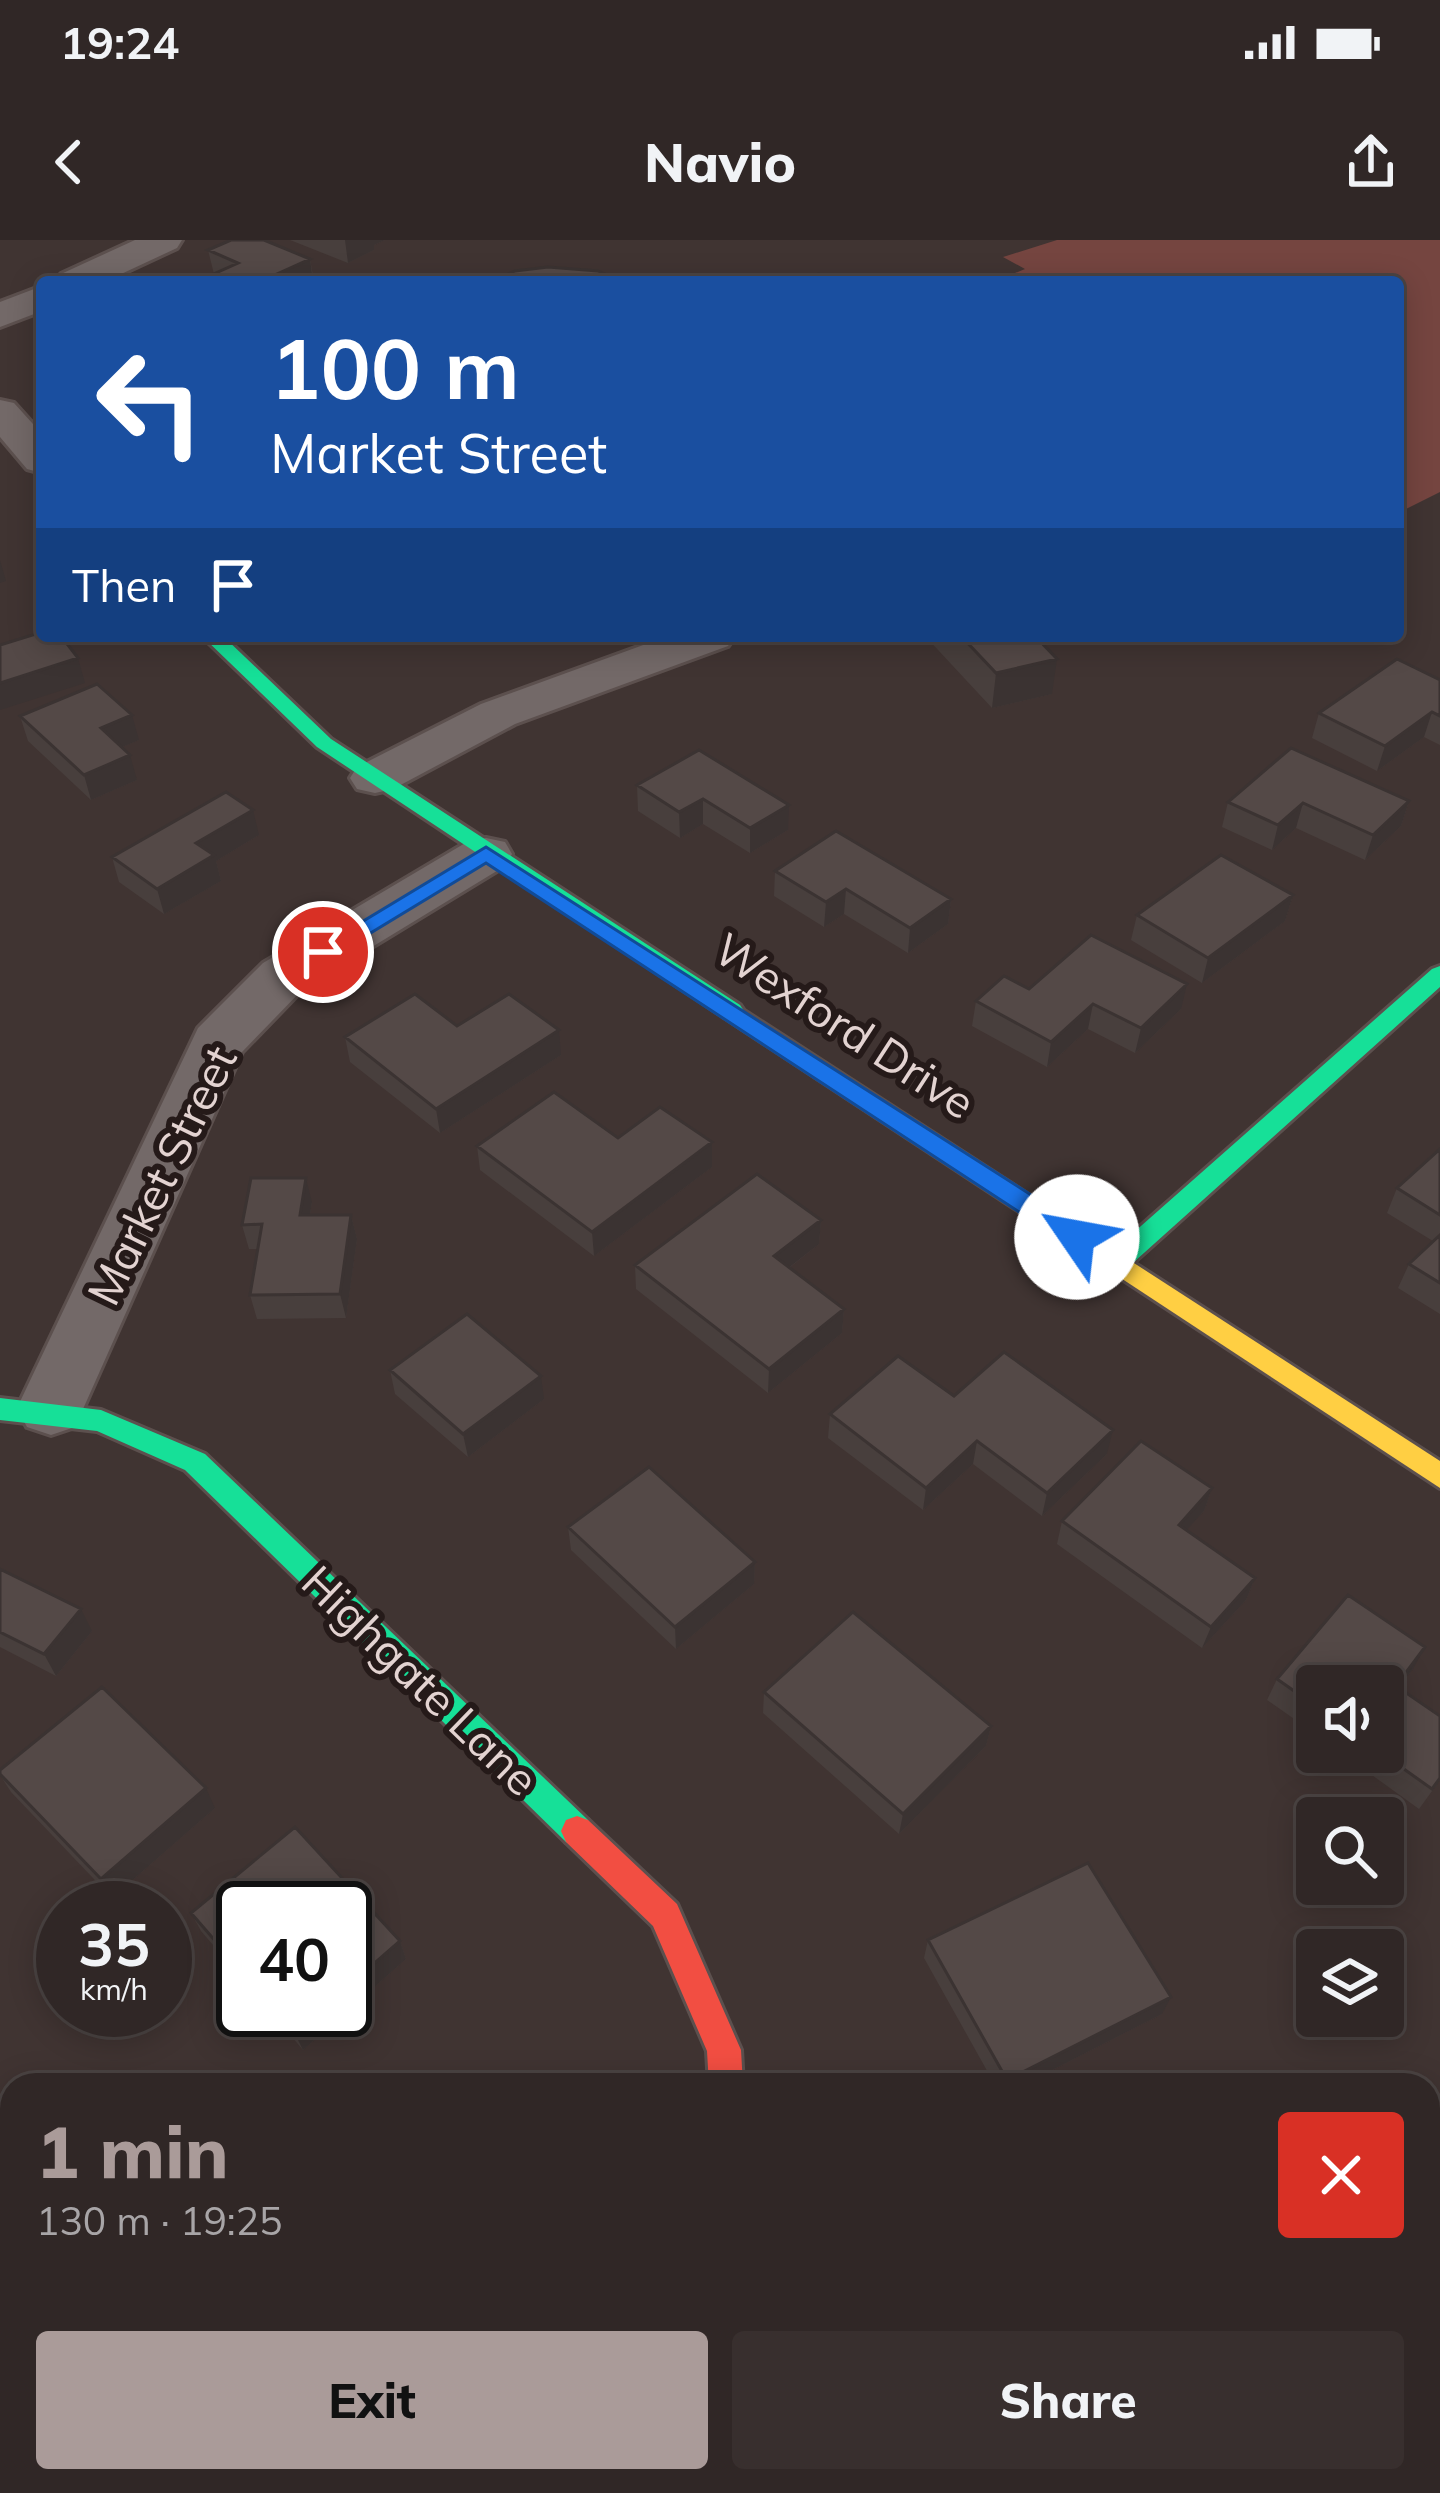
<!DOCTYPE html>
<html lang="en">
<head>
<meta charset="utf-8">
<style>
	:root { --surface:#302726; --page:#382f2e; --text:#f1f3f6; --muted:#a8a5a7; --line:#4b4443; --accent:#aa9b99 }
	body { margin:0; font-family:Mulish,sans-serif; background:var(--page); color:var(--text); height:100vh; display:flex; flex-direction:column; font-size:45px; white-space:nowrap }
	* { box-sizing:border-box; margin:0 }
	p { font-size:39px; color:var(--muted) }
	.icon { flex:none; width:66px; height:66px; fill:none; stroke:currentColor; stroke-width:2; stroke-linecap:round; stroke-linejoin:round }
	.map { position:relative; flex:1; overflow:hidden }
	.side { position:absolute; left:0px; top:1833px; width:1440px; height:420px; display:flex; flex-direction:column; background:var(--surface); border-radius:36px 36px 0 0; box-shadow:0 6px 30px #0003,0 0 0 3px var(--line) }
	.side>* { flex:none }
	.top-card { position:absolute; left:36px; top:36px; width:1368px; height:366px; border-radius:12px; box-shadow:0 6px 30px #0003,0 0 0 3px var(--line); background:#1a4fa0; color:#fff; overflow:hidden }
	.tools { position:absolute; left:1296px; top:1425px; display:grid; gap:24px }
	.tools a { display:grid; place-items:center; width:108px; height:108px; border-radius:12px; background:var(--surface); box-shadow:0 6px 30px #0003,0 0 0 3px var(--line); font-size:60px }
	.speed { position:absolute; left:36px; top:1641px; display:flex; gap:24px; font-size:60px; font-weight:700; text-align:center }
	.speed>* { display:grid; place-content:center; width:156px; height:156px; border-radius:50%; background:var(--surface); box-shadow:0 6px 30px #0003,0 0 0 3px var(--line); line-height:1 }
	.speed small { font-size:30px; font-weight:400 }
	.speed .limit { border:6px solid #111; border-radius:18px; background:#fff; color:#111 }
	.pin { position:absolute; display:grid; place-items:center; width:102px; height:102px; color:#fff; margin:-51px; border:6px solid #fff; border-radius:50%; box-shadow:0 3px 12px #0007 }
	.me { position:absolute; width:132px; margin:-66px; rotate:303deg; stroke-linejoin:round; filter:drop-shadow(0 0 9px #0008) }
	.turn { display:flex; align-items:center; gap:42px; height:252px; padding:0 36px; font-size:54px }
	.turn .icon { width:156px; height:156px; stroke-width:2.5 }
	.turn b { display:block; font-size:84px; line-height:102px }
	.then { display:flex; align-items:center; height:114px; padding:0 36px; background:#0003; gap:24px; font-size:45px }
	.round { display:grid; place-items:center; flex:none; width:126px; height:126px; border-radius:12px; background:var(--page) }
	.summary { display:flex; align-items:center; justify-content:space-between; height:204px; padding:0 36px }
	h1 { font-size:72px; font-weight:800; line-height:90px; color:var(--accent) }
	.cta { display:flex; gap:24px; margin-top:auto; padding:24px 36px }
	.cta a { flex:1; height:138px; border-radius:12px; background:var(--accent); color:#111; font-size:48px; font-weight:800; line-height:138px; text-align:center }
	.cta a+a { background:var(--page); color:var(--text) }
	.status { display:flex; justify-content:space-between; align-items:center; height:84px; padding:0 60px; background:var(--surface); direction:ltr }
	.status svg { height:33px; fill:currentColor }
	header { display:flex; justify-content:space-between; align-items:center; height:156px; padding:0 36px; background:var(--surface); font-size:54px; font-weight:800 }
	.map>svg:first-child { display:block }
</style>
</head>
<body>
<div class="status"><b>19:24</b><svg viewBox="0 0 49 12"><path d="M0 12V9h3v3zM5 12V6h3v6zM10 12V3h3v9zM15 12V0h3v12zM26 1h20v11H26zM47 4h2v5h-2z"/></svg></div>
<header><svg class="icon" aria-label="back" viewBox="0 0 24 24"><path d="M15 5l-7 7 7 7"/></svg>Navio<svg class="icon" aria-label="share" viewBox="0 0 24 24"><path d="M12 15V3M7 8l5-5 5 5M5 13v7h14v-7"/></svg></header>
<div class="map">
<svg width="1440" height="2253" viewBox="0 0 1440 2253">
	<rect width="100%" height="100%" fill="#403432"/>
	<path fill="#754540" d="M1057,0H1440V252L1404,270L1398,267V42H993L1025,29L1003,17Z"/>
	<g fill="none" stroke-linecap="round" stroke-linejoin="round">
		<defs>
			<path id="street" d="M135,0H182L177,8L104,42H55L61,34Z
				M42,46V71L0,87V62Z
				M0,160L14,163L42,194V233L27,229L0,197Z
				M668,396H735L728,406L515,484L393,549L375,553L357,549L350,538L357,527L481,464Z
				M486,598L505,602L512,614L505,626L303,749L242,812L75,1187L51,1195L27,1187L17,1168L198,788L263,723L467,602Z
				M595,2241H692L687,2253H590Z"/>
			<path id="fast" d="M202,396H223L331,499L740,765L744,771L740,777H724L317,507Z
				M1440,726V747L1125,1030H1107L1103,1023L1107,1016L1432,729Z
				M0,1158L101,1170L205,1214L588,1580L593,1591L588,1602L577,1606L566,1602L185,1230L97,1191L0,1180Z"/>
			<path id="slow" d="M732,763L1440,1221V1248L724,777L720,771L724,765Z"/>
			<path id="jam" d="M577,1576L588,1580L677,1664L741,1810L743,1845H709L707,1811L653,1686L566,1602L561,1591L566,1580Z"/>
		</defs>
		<use href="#street" stroke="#5c504e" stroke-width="6"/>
		<use href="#fast" stroke="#5c504e" stroke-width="6"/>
		<use href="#slow" stroke="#5c504e" stroke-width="6"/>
		<use href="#jam" stroke="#5c504e" stroke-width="6"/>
		<use href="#street" fill="#736968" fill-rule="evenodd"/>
		<use href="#fast" fill="#16e098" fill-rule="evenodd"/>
		<use href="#slow" fill="#ffcf43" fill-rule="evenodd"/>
		<use href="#jam" fill="#f24e42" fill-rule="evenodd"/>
	</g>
	<path fill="#483f3d" d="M290,0H385L374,5V10L348,23Z
		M208,10L310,19L314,41L208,42L207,37L214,34Z
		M925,396H1035L1052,454L992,468Z
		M1440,440V505L1424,497L1377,531L1312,498L1319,473Z
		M20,476L139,500L122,507L137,540L91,560L28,501Z
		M699,510L788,590L750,613L703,584L680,598L638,571L637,545Z
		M1409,561L1401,586L1365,620L1296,588L1272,610L1222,587L1228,562Z
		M259,595L216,621L221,641L164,674L119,642L112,617Z
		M775,631L951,659L948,684L908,713L844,674L824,687L774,656Z
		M1293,655L1285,681L1202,743L1131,700L1137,675Z
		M1029,749L1181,769L1135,813L1088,789L1047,827L972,786L976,761Z
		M457,786L561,815L440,893L350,822L345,797Z
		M618,898L712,902V927L594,1016L480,930L477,906Z
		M1440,909V1074L1398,1048L1409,1024L1433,1001L1387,973L1397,948Z
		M312,962L310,975H351L357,999L346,1078L257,1079L250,1055L257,1009H249L242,985Z
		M821,980L819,1004L789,1028L844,1069L842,1093L768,1153L636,1049L635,1025Z
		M390,1130L544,1159L468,1217L395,1154Z
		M954,1156L1107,1214L1042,1276L973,1224L923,1270L828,1198L830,1174Z
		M1212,1248L1204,1271L1186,1290L1255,1338L1246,1360L1202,1408L1057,1304L1062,1281Z
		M568,1287L755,1322L754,1344L676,1409L571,1310Z
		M0,1329L92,1391L56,1436L0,1407Z
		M1413,1429L1399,1447L1440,1540L1419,1569L1340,1512H1383L1317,1446V1495L1267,1460L1277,1439Z
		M764,1452L991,1486L986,1506L899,1594L763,1473Z
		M0,1535L215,1568L112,1658L11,1552Z
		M295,1587L400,1701L406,1719L303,1810L269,1770H345V1668H243V1740L201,1691L191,1673Z
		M928,1700L1162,1774L1023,1845H995L924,1718Z
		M990,2241H1023L1016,2253Z"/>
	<path fill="#3b3332" d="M345,0H385L374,5V10L348,23Z
		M310,19L313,42H259Z
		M0,320L6,341L0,343Z
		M78,418L85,443L0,470V443Z
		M1057,419L1052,454L992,468L996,433Z
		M1432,472L1424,497L1377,531L1385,506Z
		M132,475L139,500L108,513L101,488Z
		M130,515L137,540L91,560L84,535Z
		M703,559V584L680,598L679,572Z
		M1409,561L1401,586L1365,620L1373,595Z
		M1303,563L1296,588L1272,610L1278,585Z
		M789,565L788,590L750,613V588Z
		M253,570L259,595L216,621L221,641L164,674L157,649L196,603Z
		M846,649L844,674L824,687L826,662Z
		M1293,655L1285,681L1202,743L1208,718Z
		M951,659L948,684L908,713L910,688Z
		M1187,744L1181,769L1135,813L1141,788Z
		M1093,764L1088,789L1047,827L1051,802Z
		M559,790L561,815L440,893L436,869Z
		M712,902V927L594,1016L592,992Z
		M306,938L312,962L306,1000L300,975Z
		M351,975L357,999L346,1078L340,1054Z
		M821,980L819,1004L773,1040L774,1016Z
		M844,1069L842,1093L768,1153L769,1129Z
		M541,1136L544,1159L468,1217L463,1194Z
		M1113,1190L1107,1214L1042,1276L1047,1253Z
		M977,1201L973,1224L923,1270L926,1248Z
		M1212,1248L1204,1271L1171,1307L1179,1285Z
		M755,1322L754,1344L676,1409L675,1387Z
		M1255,1338L1246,1360L1202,1408L1211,1387Z
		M81,1369L92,1391L56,1436L44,1414Z
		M1425,1407L1413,1429L1384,1467L1396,1446Z
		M991,1486L986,1506L899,1594L903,1574Z
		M206,1548L215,1568L112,1658L101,1639Z
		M400,1701L406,1719L303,1810L295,1794L322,1770H345V1749Z
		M1171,1757L1162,1774L1023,1845H1005L1007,1840Z
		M125,2241H135L139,2253H114Z"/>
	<path fill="#544947" stroke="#3b3332" stroke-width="3" d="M231,0H264L310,19L259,42H219L207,37L238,23L208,10Z
		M548,27L598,31L622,42H491L515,31Z
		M819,34L833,42H796Z
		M42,392V396H61L78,418L0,443V405Z
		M961,396H1035L1057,419L996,433Z
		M1397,419L1440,440V476L1432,472L1385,506L1319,473Z
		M97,444L132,475L101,488L130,515L84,535L20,476Z
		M1291,508L1409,561L1373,595L1303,563L1278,585L1228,562Z
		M699,510L789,565L750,588L703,559L679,572L637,545Z
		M226,552L253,570L196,603L214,615L157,649L112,617Z
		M836,591L951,659L910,688L846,649L826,662L775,631Z
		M1221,615L1293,655L1208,718L1137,675Z
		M1091,695L1187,744L1141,788L1093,764L1051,802L976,761L1004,736L1029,749Z
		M415,754L457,786L509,754L559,790L436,869L345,797Z
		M554,852L618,898L660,867L712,902L592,992L477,906Z
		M1440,909V975L1397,948Z
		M757,934L821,980L774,1016L844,1069L769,1129L635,1025Z
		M251,938H306L300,975H351L340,1054L250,1055L262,984L242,985Z
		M1440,995V1043L1409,1024Z
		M467,1074L541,1136L463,1194L390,1130Z
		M1004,1112L1113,1190L1047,1253L977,1201L926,1248L830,1174L898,1116L954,1156Z
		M1141,1201L1212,1248L1179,1285L1255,1338L1211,1387L1062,1281Z
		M649,1227L755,1322L675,1387L568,1287Z
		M0,1329L81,1369L44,1414L0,1392Z
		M1348,1355L1425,1407L1396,1446L1440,1476V1538L1432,1549L1380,1512H1383V1446H1317V1467L1277,1439Z
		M853,1372L991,1486L903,1574L764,1452Z
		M102,1447L206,1548L101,1639L0,1534V1530Z
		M295,1587L400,1701L345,1749V1668H243V1733L191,1673Z
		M1088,1623L1171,1757L1007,1840L928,1700Z
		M275,1770H322L295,1794Z
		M409,1837L460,1845H407Z
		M12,2155V2241H125L126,2246L114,2253H0V2162Z"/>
	<path fill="#1a73e8" stroke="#114b97" stroke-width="3" d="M486,607L1086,990L1090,997L1086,1004H1068L486,623L331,717H315L312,712Z"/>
	<g text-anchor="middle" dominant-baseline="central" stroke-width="12" stroke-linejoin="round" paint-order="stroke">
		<g font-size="45" fill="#e3d3d1" stroke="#251a19">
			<text transform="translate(845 785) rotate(33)">Wexford Drive</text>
			<text transform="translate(161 935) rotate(-64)">Market Street</text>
			<text transform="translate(421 1440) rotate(44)">Highgate Lane</text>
		</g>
	</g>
</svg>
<div class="tools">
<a><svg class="icon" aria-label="sound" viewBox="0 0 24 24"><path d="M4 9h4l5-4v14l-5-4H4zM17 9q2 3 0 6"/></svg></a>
<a><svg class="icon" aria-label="search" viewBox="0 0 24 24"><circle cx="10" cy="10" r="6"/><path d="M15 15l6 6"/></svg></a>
<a><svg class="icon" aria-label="layers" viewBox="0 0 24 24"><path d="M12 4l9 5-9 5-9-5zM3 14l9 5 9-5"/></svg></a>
</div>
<div class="speed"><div>35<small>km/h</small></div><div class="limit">40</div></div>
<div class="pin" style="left:323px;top:712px;background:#d93025"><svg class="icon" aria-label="arrive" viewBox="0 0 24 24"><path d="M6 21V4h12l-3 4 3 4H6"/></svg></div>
<svg class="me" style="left:1077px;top:997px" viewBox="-20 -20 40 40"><circle r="19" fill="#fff"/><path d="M0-13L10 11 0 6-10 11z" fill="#1a73e8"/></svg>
<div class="top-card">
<div class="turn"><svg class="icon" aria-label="left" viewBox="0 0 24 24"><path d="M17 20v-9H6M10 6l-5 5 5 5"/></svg><div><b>100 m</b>Market Street</div></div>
<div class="then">Then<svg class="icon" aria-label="arrive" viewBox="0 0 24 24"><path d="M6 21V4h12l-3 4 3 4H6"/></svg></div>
</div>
<section class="side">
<div class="summary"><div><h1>1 min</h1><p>130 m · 19:25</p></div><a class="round" style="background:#d93025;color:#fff"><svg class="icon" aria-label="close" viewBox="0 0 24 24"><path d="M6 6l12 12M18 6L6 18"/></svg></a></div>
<div class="cta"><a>Exit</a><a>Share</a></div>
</section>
</div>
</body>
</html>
